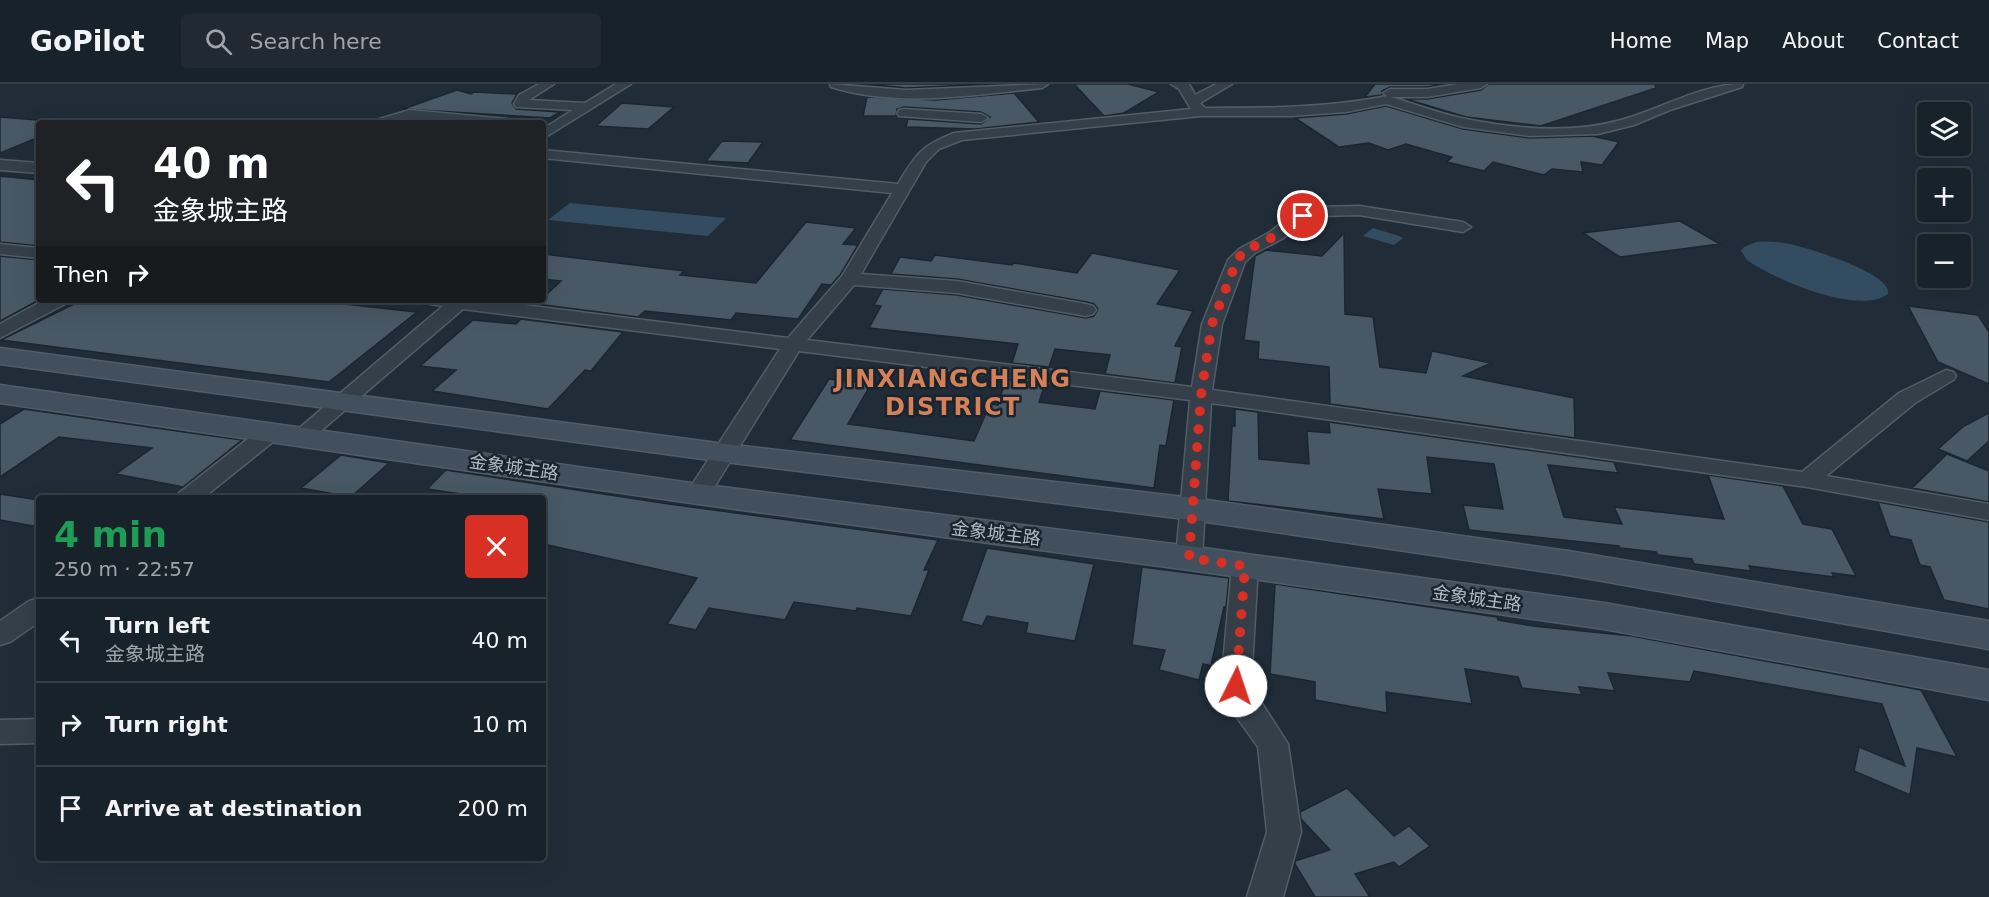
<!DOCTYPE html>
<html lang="en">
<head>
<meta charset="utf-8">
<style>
	:root { --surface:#18222a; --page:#212a32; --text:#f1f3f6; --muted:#9fa4a8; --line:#363f47 }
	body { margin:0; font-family:"DejaVu Sans","Noto Sans SC",sans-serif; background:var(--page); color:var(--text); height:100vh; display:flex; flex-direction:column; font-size:22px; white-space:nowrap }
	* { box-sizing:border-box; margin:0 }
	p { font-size:20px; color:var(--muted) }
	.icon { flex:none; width:33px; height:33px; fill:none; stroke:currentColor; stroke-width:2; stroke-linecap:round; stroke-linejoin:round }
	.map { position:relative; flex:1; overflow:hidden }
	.drawer { position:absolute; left:36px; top:411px; width:510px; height:366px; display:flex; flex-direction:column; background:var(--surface); border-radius:6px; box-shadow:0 6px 24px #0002,0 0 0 2px var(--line) }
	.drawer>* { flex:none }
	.hud { position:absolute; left:36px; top:36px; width:510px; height:183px; border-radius:6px; box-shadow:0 6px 24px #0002,0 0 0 2px var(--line); background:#202124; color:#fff; overflow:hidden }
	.buttons { position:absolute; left:1917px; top:18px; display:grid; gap:12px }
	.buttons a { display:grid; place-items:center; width:54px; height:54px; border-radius:6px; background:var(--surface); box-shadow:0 6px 24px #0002,0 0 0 2px var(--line); font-size:30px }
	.pin { position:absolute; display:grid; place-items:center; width:51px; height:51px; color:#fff; margin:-26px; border:3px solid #fff; border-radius:50%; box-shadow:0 2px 6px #0007 }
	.me { position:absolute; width:66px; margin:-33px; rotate:4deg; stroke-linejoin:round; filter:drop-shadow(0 0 4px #0008) }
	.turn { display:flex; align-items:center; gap:21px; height:126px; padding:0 18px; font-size:27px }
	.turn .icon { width:78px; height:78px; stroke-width:2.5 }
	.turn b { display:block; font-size:42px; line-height:51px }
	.then { display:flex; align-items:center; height:57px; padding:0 18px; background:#0003; gap:12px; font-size:22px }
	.round { display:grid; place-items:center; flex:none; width:63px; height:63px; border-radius:6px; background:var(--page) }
	.head { display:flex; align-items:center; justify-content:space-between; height:102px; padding:0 18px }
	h1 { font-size:36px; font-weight:600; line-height:45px; color:#1e9e55 }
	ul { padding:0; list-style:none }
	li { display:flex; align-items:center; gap:18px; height:84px; padding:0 18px; border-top:2px solid var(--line) }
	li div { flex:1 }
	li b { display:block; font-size:22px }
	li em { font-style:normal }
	header { display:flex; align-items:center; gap:36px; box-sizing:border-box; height:84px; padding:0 30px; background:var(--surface); border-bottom:2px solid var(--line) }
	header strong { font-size:28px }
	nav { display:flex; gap:33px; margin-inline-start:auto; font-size:21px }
	.search { width:420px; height:54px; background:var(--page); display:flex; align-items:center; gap:15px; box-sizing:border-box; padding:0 21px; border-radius:6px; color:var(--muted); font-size:22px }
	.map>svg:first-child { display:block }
</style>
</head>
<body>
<header>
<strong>GoPilot</strong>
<div class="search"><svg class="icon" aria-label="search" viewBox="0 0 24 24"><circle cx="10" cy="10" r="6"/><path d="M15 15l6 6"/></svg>Search here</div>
<nav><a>Home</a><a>Map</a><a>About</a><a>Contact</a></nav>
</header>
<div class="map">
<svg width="1989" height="813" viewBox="0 0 1989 813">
	<rect width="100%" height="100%" fill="#202d38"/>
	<path fill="#344c60" d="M570,119L726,134L708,152L548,136Z
		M1373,144L1399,152L1403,154L1394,161L1363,152Z
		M1756,158C1767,157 1778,158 1789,160C1807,163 1893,190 1888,210C1858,232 1774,195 1747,176L1741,167L1744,163Z"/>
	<path fill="#485865" stroke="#1b262f" stroke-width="1.5" d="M869,0H990L906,4Z
		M1074,0H1128L1159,8L1124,29L1104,32Z
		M1375,0H1444L1427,3H1390L1382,7V11L1365,13Z
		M1489,0H1655L1656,4L1541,42L1466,33L1406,15H1427L1481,6Z
		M457,6L471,10L474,8L517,10L512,19L516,25L560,28L550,34L403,25Z
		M1014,9L1039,38L976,45L906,43L908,35L981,40L990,33L981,28L904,23L897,25L896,32H863L867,13L936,16Z
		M622,19L674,23L648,45L596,42Z
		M1386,22L1463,45L1529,54L1592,52L1619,58L1602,81L1581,78L1583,88L1552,85L1544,91L1493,78L1484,87L1447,78L1452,73L1406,60L1388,66L1369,59L1339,63L1295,34L1346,30Z
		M0,33L75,39H39V53L0,69Z
		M722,57L763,58L748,79L706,77Z
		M0,92L39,96V162L0,158Z
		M1680,137L1720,160L1620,173L1583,149Z
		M806,138L856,144L843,160L858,161L840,191L831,201L822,200L798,235L736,229L731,236L645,227L638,233L536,220L561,197L543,195V170L684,187L680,191L756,199Z
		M1344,149L1345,230L1373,233L1380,283L1426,289L1432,267L1491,279L1463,292L1574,314L1575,354L1330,320L1329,283L1258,275L1259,258L1244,256L1255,172L1266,166L1322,172Z
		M1092,169L1180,186L1157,220L1193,227L1175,262L1182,263L1175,299L1105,290L1110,271L1055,265L1049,283L1012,279L1018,260L869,244L881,222L874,221L883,205L957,211L1086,234L1094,232L1098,225L1094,220L1087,218L957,195L891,190L900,173L931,177L935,171L1012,181L1014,179L1077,189Z
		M0,172L39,176V216L0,237Z
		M82,216H307L417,228L329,298L1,256Z
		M1908,222L1978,231L1989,248V300L1938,278Z
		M521,235L623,248L591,287L585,286L548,325L432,307L456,286L420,282L473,236L516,240Z
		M829,295L871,300L848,340L974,357L990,320L998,321L1006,295L1045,300L1039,318L1095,325L1100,307L1174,316L1166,362L1160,361L1154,404L790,356Z
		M24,325L177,347L242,356L183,403L116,390L152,364L59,353L0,393V340Z
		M1235,325L1258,328L1259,375L1309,380L1307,347L1330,349L1329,338L1614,378L1618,389L1548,381L1564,433L1622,440L1614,423L1724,435L1708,391L1783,402L1803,440L1832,445L1856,492L1832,489L1834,493L1749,482L1751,487L1694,480L1692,475L1658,471L1656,468L1620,464L1619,462L1469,446L1463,421L1503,425L1494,380L1427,373L1432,410L1378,405L1384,435L1228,417L1232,342H1235Z
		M1989,329V357L1967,377L1938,365L1964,342Z
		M1947,370L1989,387V418L1912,404Z
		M341,371L389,379L351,413L301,404Z
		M446,386L669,420L938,456L924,486H929L911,532L857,524L856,527L794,518L785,536L709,524L696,546L667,540L697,494L543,460V414H488L427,405Z
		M0,410L39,416V443L0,436Z
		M1878,418L1989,438V525L1944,516L1930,483L1920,481L1911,456L1890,452Z
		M987,464L1094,480L1075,557L1026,549L1028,539L987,532L982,542L961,537Z
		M1142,483L1229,494L1226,523H1224L1211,582L1203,580L1199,596L1159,586L1165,566L1132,561Z
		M1275,500L1497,533L1498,536L1533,542L1632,552L1921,606L1957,673L1917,664L1910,711L1854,687L1859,663L1905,682L1882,620L1694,587L1690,598L1608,589L1615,607L1579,603L1582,611L1522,604L1518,593L1465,585L1472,620L1386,608L1387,629L1315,616V598L1270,590Z
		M1347,704L1394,752L1409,742L1430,762L1399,783L1394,778L1355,790L1370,813H1315L1295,780V777L1330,766L1301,735L1300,728Z"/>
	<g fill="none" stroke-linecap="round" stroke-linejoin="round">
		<defs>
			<path id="street" d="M539,0H554L529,16L585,19L616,0H631L544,54L543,45L573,26L516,23L514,20L519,11Z
				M830,0L906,6L1048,0L1042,4C973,11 899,24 831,3Z
				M1171,0H1189L1195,11L1216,0H1232L1200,19L1205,24C1266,24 1326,24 1387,12L1383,9L1390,5H1427L1458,0H1487L1481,4L1427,13H1391C1415,20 1440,30 1466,35C1516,45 1571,50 1621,36C1662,25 1700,0 1743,0L1742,3L1670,26L1634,41L1598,50L1529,52L1463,43L1386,20L1346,28L1291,32H1201L962,56L939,65L926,78L861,190L957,197L1086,220L1093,222L1096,226L1093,230L1086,232L957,209L854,201L807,256L1192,303L1202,240L1228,176L1239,165L1270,148L1292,131L1318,123L1359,122L1463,138L1471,143L1463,148L1359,131L1319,132L1304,138L1282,155L1255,169L1245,178L1222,240L1212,306L1802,388L1899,309L1946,286L1953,288L1956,292L1953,296L1915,319L1826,392L1989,420V436L1807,403L1211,319L1202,474L1198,480L1189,483L1180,480L1176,474L1190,316L799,267L710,410L707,415L698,417L689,415L686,410L780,265L463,225L309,357L301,359L293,357L290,352L443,222L430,220L428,216H483L788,254L842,192L892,109L543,74V66L898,100C916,70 921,62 954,49L1191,25L1179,5Z
				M904,25L981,30L988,34L981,38L899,32L897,29L899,26Z
				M410,26L507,35L514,39H462L411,34L395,39H374L376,36Z
				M0,76L39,79V89L0,86Z
				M0,160L39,164V174L0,170Z
				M44,216H67L65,220L0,254V240Z
				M271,341L279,343L282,348L279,353L203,414H176L179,409L263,343Z
				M1245,473L1254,476L1258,482L1251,602L1288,660L1301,748L1283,813H1247L1267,748L1258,663L1238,635L1221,602L1232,482L1236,476Z
				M39,514V538L10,558L0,561V537L29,517Z
				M39,635V659L0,660V636Z"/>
			<path id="secondary" d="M0,264L725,360L1193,414L1568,467L1989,537V565L1568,491L1193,436L725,378L0,280Z
				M0,301L698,400L1189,462L1604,519L1989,586V616L1604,545L1189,486L698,420L0,319Z"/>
		</defs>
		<use href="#street" stroke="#515d66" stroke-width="3"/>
		<use href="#secondary" stroke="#515d66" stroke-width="3"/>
		<use href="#street" fill="#343f49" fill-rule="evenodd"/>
		<use href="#secondary" fill="#424f5c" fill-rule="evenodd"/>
	</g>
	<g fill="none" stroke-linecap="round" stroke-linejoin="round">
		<path stroke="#d93025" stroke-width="10" stroke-dasharray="0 18" d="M1236,602L1245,482L1189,474L1201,311L1212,240L1237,176L1244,167L1273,153L1303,132"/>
	</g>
	<g text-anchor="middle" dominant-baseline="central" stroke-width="5" stroke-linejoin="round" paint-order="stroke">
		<g font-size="18" fill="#aebac5" stroke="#19242d">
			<text transform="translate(514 383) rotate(8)">金象城主路</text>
			<text transform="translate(996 449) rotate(7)">金象城主路</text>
			<text transform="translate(1477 514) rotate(8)">金象城主路</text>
		</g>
		<g font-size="24" font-weight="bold" letter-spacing="1.5" fill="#d4815a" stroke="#19242d">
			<text x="953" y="295">JINXIANGCHENG<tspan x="953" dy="28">DISTRICT</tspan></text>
		</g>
	</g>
</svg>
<div class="buttons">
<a><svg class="icon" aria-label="layers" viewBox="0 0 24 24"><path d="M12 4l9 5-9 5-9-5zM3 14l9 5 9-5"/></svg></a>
<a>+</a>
<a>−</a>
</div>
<div class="pin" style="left:1303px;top:132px;background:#d93025"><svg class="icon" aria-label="arrive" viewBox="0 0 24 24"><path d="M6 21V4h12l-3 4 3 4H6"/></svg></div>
<svg class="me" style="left:1236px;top:602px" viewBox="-20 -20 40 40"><circle r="19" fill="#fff"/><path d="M0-13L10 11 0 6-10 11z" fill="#d93025"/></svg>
<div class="hud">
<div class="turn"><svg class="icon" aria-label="left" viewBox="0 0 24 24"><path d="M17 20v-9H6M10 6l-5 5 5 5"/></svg><div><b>40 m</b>金象城主路</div></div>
<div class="then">Then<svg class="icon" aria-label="right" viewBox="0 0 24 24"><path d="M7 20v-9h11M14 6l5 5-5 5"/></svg></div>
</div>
<section class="drawer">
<div class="head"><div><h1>4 min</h1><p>250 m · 22:57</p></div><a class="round" style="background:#d93025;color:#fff"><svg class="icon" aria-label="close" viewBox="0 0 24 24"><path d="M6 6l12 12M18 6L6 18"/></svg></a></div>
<ul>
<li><svg class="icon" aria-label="left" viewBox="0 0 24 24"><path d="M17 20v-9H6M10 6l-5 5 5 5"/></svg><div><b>Turn left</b><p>金象城主路</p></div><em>40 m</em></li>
<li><svg class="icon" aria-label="right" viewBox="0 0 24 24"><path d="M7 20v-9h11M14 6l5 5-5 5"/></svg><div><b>Turn right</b></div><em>10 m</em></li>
<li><svg class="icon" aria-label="arrive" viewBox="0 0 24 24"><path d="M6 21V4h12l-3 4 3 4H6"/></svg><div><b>Arrive at destination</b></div><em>200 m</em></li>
</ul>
</section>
</div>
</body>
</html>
